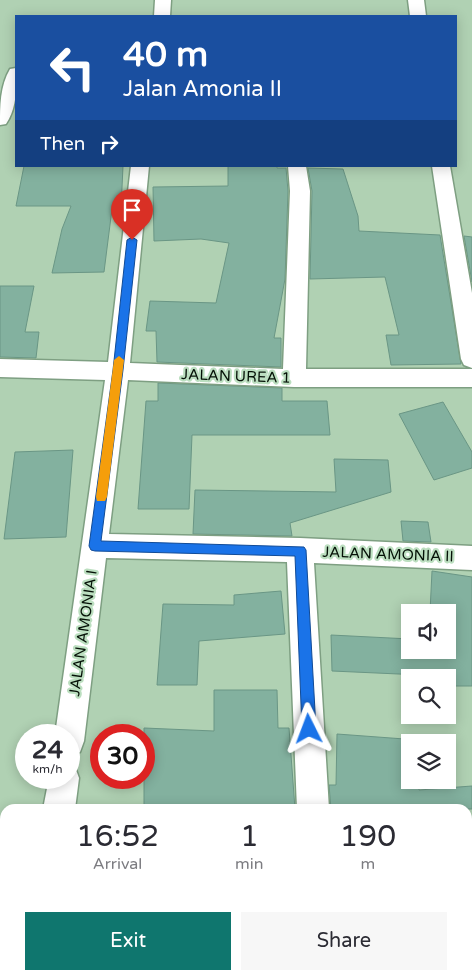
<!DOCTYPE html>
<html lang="en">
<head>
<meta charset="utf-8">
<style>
	:root { --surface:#fff; --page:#f7f7f7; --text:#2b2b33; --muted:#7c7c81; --accent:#0f766e }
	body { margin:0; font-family:"Varela Round",sans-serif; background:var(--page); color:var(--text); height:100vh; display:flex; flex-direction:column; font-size:19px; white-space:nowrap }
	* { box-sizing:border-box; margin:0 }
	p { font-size:16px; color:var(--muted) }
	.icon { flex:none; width:28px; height:28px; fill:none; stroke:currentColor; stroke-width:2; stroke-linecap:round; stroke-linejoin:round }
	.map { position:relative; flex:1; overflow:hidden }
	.drawer { position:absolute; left:0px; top:804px; width:472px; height:176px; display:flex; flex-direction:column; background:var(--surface); border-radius:15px 15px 0 0; box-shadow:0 2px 12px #0003 }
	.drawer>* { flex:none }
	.top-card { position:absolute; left:15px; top:15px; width:442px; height:152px; border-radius:0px; box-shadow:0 2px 12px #0003; background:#1a4fa0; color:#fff; overflow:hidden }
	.buttons { position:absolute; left:401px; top:604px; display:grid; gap:10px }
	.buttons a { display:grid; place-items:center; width:55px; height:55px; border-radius:0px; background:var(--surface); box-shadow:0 2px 12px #0003; font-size:25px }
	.speed { position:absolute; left:15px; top:724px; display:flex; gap:10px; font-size:25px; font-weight:700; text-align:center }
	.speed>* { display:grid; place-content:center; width:65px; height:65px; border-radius:50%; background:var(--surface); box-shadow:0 2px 12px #0003; line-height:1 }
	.speed small { font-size:12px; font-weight:400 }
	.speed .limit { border:8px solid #d22; background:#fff; color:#111 }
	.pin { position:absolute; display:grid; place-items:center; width:42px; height:42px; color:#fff; margin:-51px -21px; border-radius:50% 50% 50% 0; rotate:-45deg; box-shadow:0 0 5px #0007 }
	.pin .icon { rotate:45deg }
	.me { position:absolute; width:55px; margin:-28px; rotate:357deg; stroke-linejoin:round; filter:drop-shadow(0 0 4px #0008) }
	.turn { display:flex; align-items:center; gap:18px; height:105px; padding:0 25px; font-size:22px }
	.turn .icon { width:65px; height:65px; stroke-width:2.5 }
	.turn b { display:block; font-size:35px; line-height:42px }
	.then { display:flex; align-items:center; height:48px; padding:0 25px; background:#0003; gap:10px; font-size:19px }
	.eta { display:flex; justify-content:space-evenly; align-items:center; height:85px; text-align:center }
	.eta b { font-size:30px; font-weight:600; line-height:35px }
	.primary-button { display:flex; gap:10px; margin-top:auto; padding:10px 25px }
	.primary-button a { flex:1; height:58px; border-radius:0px; background:var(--accent); color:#fff; font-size:20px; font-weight:600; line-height:58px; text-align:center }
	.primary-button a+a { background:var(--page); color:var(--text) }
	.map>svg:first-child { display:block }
</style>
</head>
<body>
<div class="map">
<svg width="472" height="979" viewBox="0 0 472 979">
	<rect width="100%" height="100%" fill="#b0d1b3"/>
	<path fill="#83b19f" stroke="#6a9685" d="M24,166H123L121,209H112L104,272L52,273L62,229L71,206H16Z
		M228,166H277V168H286L288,191L285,279L274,338H281V367L157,362L156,331H146L150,301L216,303L229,243L201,239L154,241L153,187L228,186Z
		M308,168L343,169L358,216L359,231L440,235L461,364L391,365L386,335H399L385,277L310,279L312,191Z
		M464,236L472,237V282Z
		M0,286H34L25,332H39L36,358L0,357Z
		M158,383L282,388V401H327L330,435H192L189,509H138L146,401H158Z
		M443,402L472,452V468L434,480L399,414Z
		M73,450L66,537L4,539L15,452Z
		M334,459L388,460L391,492L290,523L292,536L193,534L195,490L336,492Z
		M401,521L428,522L431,542L403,541Z
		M432,571L472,577V686H448V678L443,676L332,671L331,635L410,639V650H448V612H430Z
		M281,591L285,634L199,641L197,685H157L163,604L234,605V595Z
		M214,690H277L278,728H289L295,809H195V807L144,808V728L214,731Z
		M337,734L418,740V742H410V780H419V790L472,786V809H331L329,785H336Z"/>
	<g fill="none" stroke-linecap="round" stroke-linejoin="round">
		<defs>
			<path id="street" d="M155,0H171L170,16H154Z
				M408,0H424L426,16H410Z
				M16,68C17,86 17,108 6,124L0,125C0,106 0,86 10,69Z
				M131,166H149L130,363L283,369L290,191L288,166H306L310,191L306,369H472V387H294L128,380L109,534L300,538L472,546V570L314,563L329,809H297L287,562L106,558L84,741L80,752L69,756V735H55L105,380L0,377V359L108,362Z
				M432,166H450L472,293V368L464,365L461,359Z
				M69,765L75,767L79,778L75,809H43L49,778H69Z
				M19,975H53L52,979H18Z
				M304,975H338V979H304Z"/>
		</defs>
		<use href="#street" stroke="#7e9f82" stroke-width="3"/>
		<use href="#street" fill="#fff" fill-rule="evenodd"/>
	</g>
	<path fill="#1a73e8" stroke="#114b97" d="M132,237L137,240L123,370L101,541L304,547L306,550L316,729L314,734L309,736L304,734L302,729L295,556L95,551L91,550L89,546L113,370L127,240Z"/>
	<path fill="#f59e0b" d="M119,356L124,360L107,497L105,501H97L96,497L114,360Z"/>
	<g text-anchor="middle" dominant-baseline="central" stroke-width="4.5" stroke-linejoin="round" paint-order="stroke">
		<g font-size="15" fill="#051107" stroke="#bcdfc0">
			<text transform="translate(236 376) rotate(2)">JALAN UREA 1</text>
			<text transform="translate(388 554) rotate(2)">JALAN AMONIA II</text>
			<text transform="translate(83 633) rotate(-82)">JALAN AMONIA I</text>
		</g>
	</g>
</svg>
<div class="buttons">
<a><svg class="icon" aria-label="sound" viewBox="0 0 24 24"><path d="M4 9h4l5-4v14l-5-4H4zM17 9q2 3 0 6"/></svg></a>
<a><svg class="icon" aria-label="search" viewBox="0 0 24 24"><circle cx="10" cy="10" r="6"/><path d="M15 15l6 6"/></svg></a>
<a><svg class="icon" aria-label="layers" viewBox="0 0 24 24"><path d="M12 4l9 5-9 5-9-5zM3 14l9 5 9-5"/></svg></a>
</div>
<div class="speed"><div>24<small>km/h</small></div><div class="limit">30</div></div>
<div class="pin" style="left:132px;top:240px;background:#d93025"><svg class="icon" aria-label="arrive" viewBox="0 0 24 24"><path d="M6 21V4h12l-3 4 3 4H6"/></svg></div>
<svg class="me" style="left:309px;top:729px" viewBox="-20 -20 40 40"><path d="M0-17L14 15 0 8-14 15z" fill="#1a73e8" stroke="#fff" stroke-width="4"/></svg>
<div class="top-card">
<div class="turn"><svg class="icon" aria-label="left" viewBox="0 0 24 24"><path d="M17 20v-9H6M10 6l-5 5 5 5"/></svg><div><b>40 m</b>Jalan Amonia II</div></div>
<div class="then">Then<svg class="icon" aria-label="right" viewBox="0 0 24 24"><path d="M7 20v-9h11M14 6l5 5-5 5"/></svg></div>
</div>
<section class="drawer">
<div class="eta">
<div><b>16:52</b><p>Arrival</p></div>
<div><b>1</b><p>min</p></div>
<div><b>190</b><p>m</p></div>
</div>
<div class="primary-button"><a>Exit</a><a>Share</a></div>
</section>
</div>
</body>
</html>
